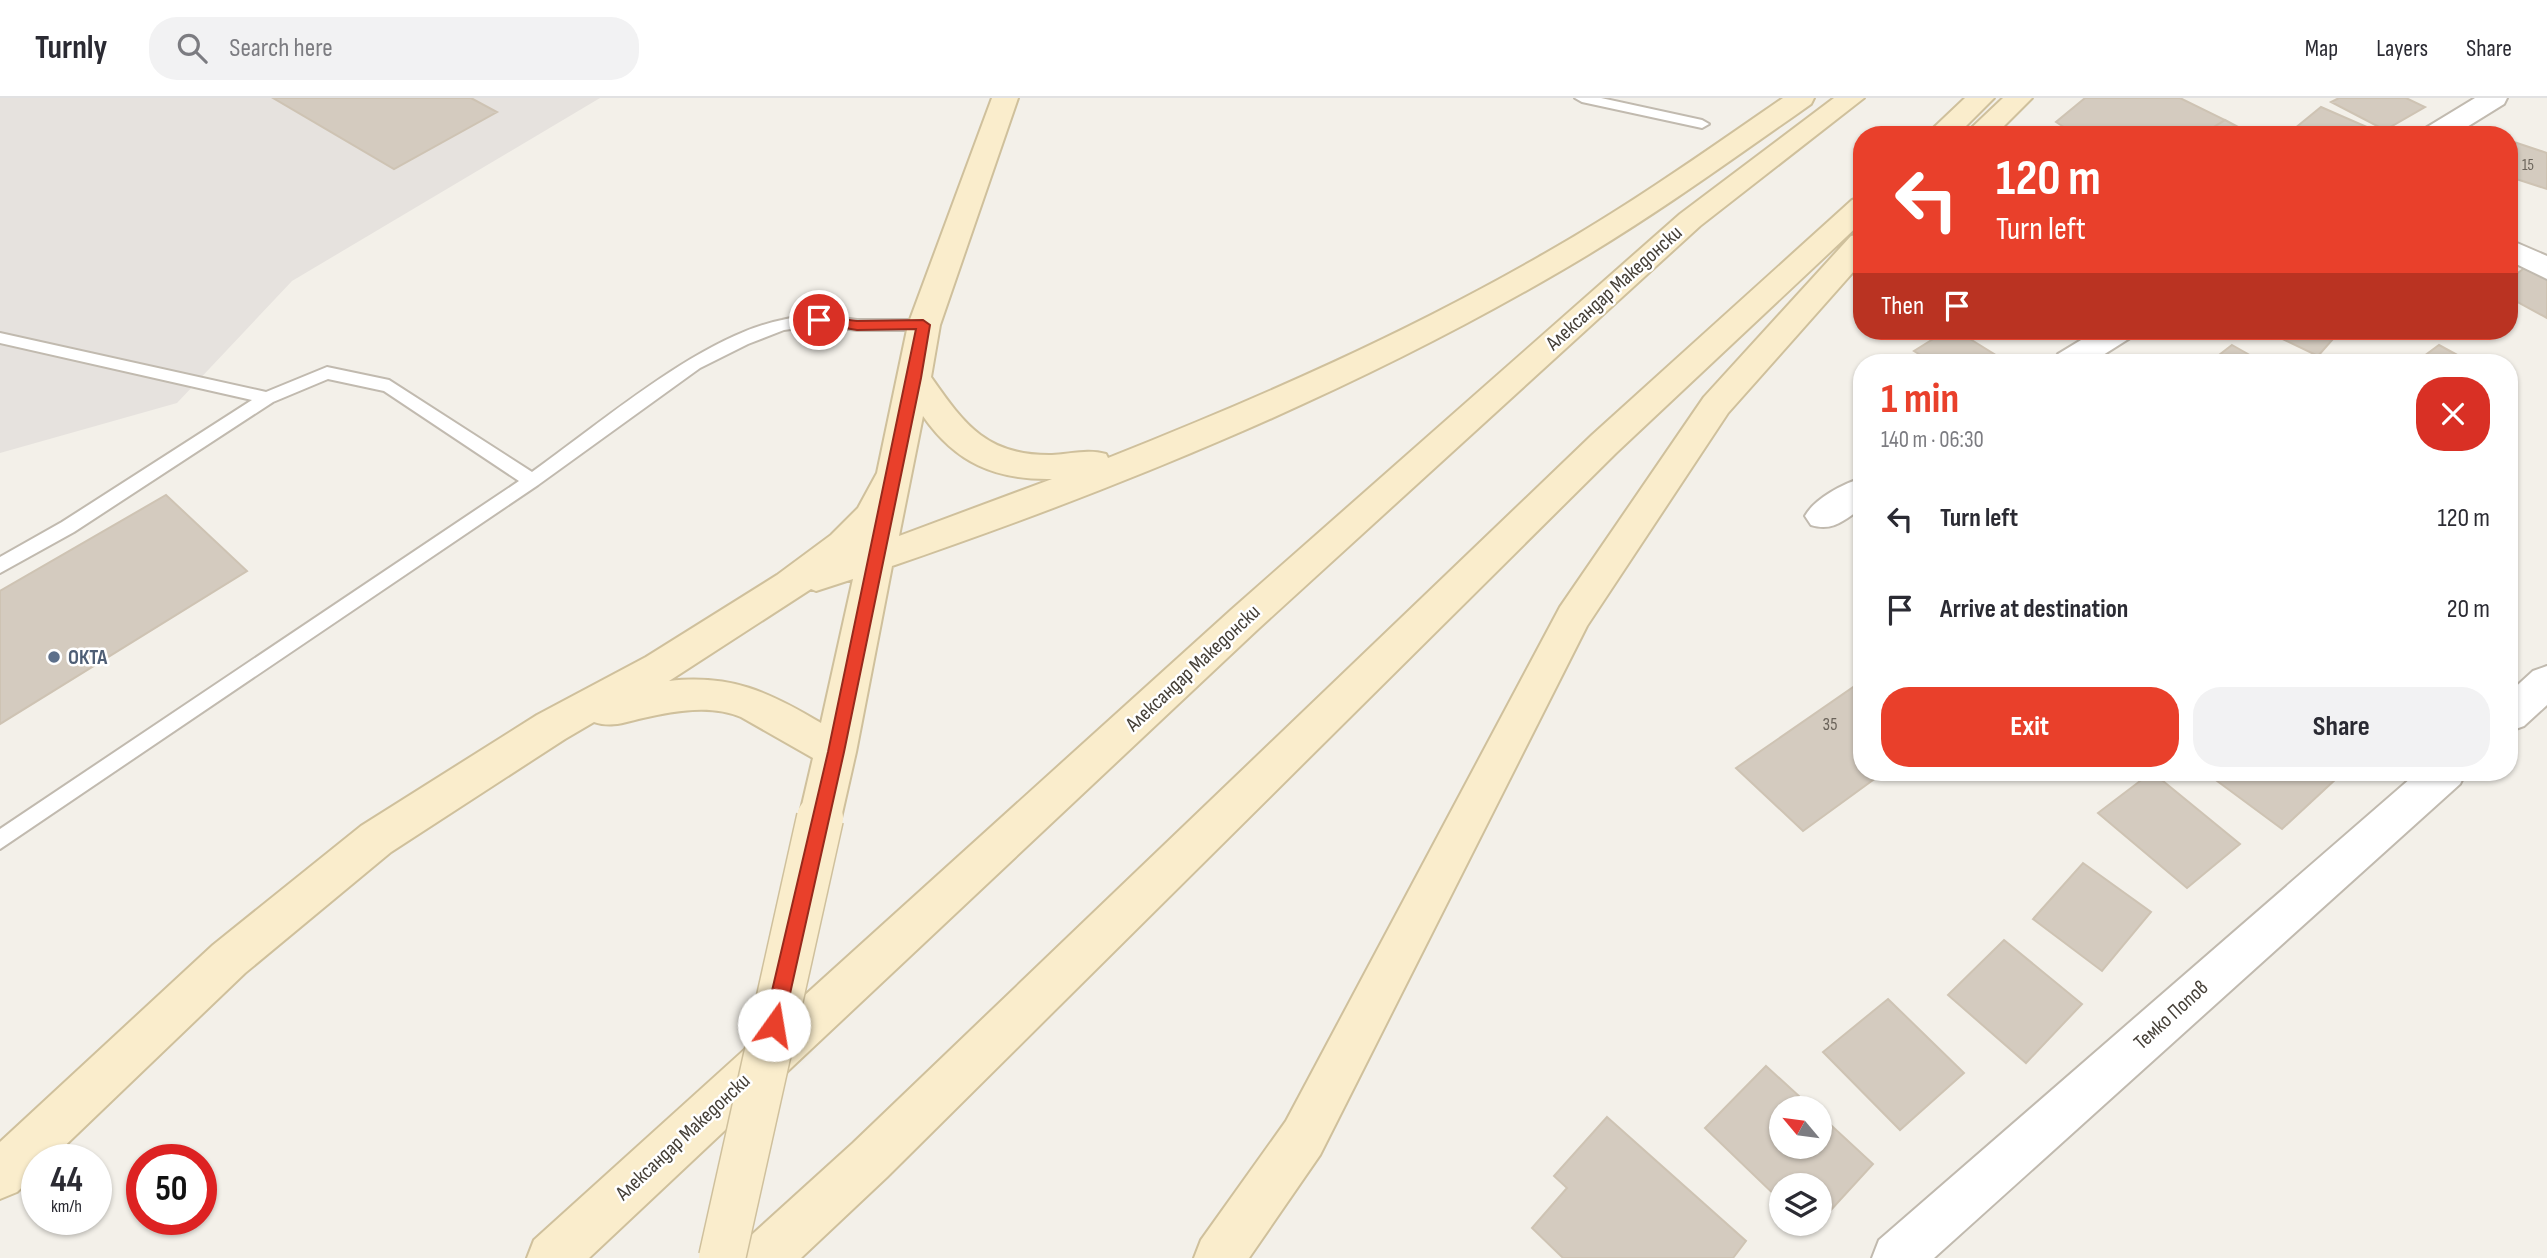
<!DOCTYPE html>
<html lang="en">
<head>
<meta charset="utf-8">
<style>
	:root { --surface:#fff; --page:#f2f2f3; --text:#2b2b33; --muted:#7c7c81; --line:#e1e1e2; --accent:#e9402b }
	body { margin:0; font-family:"Sofia Sans Condensed",sans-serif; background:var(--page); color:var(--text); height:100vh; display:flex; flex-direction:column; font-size:26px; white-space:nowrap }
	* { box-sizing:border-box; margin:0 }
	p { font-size:23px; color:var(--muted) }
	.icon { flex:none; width:38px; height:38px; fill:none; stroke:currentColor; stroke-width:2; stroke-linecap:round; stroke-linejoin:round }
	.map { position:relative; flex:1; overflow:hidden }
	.panel { position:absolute; left:1853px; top:256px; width:665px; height:427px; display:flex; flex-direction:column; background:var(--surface); border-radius:28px; box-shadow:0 2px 5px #0004 }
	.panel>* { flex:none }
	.banner { position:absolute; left:1853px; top:28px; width:665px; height:214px; border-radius:28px; box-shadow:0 2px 5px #0004; background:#e9402b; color:#fff; overflow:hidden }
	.needle { width:46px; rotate:299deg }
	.buttons { position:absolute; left:1769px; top:998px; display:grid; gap:14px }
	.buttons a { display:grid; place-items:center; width:63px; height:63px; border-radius:50%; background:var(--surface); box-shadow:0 2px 5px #0004; font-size:35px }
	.speed { position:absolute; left:21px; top:1046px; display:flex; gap:14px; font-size:35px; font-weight:700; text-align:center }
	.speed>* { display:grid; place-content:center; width:91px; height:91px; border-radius:50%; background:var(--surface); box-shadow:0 2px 5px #0004; line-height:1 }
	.speed small { font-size:18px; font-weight:400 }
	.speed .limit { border:10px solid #d22; background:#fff; color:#111 }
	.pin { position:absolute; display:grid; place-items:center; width:60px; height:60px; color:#fff; margin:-30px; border:4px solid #fff; border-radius:50%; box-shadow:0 2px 7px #0007 }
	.me { position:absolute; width:77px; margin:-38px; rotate:13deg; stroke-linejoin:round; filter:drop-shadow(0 0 5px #0008) }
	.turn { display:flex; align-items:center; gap:24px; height:147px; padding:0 28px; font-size:32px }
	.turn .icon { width:91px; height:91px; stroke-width:2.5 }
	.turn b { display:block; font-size:49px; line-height:60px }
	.then { display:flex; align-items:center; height:66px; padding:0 28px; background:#0003; gap:14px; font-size:26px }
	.round { display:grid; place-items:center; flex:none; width:74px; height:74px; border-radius:28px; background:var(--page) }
	.summary { display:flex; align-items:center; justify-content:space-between; height:119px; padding:0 28px }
	h1 { font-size:42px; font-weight:700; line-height:52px; color:var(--accent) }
	.button { display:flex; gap:14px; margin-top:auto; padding:14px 28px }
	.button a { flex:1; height:80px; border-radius:28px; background:var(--accent); color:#fff; font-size:28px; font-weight:700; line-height:80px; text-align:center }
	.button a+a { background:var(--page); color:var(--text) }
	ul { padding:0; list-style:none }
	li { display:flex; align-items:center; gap:21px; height:91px; padding:0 28px }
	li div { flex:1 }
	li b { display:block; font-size:26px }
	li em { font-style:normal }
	header { display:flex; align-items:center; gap:42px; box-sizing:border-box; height:98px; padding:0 35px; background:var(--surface); border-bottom:2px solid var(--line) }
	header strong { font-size:33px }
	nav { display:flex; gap:38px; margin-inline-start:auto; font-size:24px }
	.search { width:490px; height:63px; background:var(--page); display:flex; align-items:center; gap:18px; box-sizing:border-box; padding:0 24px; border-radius:28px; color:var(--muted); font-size:26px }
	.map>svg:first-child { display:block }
</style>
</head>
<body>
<header>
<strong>Turnly</strong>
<div class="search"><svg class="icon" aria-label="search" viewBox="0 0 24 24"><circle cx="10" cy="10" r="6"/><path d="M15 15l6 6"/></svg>Search here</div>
<nav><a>Map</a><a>Layers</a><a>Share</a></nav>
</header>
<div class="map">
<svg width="2547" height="1160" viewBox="0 0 2547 1160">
	<rect width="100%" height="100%" fill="#f3f0e9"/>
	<path fill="#e6e2de" d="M0,0H600L292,183L177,305L0,355Z"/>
	<path fill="#d4cbbf" stroke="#cec3b3" stroke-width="2" d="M273,0H471L497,14L394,71Z
		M2085,0H2180L2225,22L2201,37H2154L2145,31L2136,37H2076L2056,24Z
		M2339,0H2406L2425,9L2385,32L2331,4Z
		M2321,9L2367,29L2358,37L2289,35Z
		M2225,22L2253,37H2201Z
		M2511,43L2547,55V91L2510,79Z
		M2531,165L2547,174V220L2510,200V181Z
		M1946,233H1957L2007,264H1932L1914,253Z
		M2266,233H2340L2318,258Z
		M2232,247L2262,264H2210Z
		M2439,247L2470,264H2416Z
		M166,397L247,473L0,626V493Z
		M1862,583V674H1884L1803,733L1736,670Z
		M2152,674L2240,746L2187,790L2098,715Z
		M2205,674H2331L2338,679L2282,731Z
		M2083,765L2151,814L2102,873L2033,821Z
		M2004,842L2082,906L2026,965L1948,897Z
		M1888,901L1964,975L1900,1032L1823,954Z
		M1766,968L1812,1010H1782V1048H1820V1017L1873,1066L1820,1124V1087H1782V1104L1705,1030Z
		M1607,1019L1746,1143L1733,1160H1563L1532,1130L1567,1090L1554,1078Z"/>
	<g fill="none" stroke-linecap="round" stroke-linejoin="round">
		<defs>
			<path id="lane" d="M1575,0H1601L1702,22L1709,26L1702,30L1582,4Z
				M819,217L857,222H924L932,227L924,232H857L819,227L784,232L748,246L700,270L538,387L0,751V731L519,383L384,293L328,281L273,304L74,434L0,475V459L62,424L252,302L0,245V235L266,294L327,269L389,282L532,374C600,326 701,238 782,222C794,219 807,218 819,217Z"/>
			<path id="street" d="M2475,0H2507L2504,6L2454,37H2420L2424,31Z
				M2510,142L2547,158V181L2510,163Z
				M2096,233H2135L2130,240L2092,264H2053L2058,256Z
				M1862,380V410C1844,422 1833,434 1811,427L1805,418C1815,400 1843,386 1862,380Z
				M2547,568V607L2524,628L2510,633V594L2533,573Z
				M2418,674H2466L2460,686L1934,1160H1872L1879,1142Z"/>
			<path id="secondary" d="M992,0H1018L940,227L931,279C965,328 988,358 1052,357C1071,356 1088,351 1106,356L1108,360C1257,301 1405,236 1544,156C1627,109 1705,54 1783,0H1814L1811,6C1730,63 1650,121 1564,171C1354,294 1123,389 892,468L856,654L841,720L835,733L820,738L805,733L799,720L813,660L741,619C711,606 674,613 643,620C625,624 612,630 594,624L565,641L391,754L245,875L50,1062H37V1075L17,1094L0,1101V1044L213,847L361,728L537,617L646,559L777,477L831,437L858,410L877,375L908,227ZM923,318C956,365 995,382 1052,381L899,438ZM853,481L821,625C769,594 731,576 669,583L811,491L816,493Z
				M1834,0H1864L1700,128L1257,532L589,1160H527L534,1142L1231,512L1680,116Z
				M1965,0H1994L1957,37H1926Z
				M2003,0H2032L1995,37H1964Z
				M1862,99V124L1616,355L887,1079L801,1160H739L746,1142L853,1045L1592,337L1852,102Z
				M1862,136V164L1728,315L1587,528L1320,1057L1249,1160H1194L1201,1142L1286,1023L1560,509L1704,299L1851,138Z"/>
		</defs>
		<use href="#lane" stroke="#c1baaf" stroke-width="4"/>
		<use href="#street" stroke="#c1baaf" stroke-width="4"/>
		<use href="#secondary" stroke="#cfc09c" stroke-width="4"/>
		<use href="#lane" fill="#fff" fill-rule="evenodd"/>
		<use href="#street" fill="#fff" fill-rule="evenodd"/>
		<use href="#secondary" fill="#faedcc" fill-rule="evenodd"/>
		<defs>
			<path id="secondary-bridge" d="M722,1160L820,720"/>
		</defs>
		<use href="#secondary-bridge" stroke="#cfc09c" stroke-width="49" stroke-linecap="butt"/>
		<use href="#secondary-bridge" stroke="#faedcc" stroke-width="46"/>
	</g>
	<path fill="#e9402b" stroke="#972a1c" stroke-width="2" d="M819,218L857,223L923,222L930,227L921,280L844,654L783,927L780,933L774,936L767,933L764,927L828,654L916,231L857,232L815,225L813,222Z"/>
	<circle fill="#5c6f8a" stroke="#fff" stroke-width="2.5" cx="54" cy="559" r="7"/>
	<g text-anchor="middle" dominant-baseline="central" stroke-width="5" stroke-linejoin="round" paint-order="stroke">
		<g font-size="16" fill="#6a635a">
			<text x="2528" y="67">15</text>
		</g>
		<g font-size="18" fill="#6a635a">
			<text x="1830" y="626">35</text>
		</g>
		<g font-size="21" fill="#464038" stroke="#fff">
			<text transform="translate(1614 190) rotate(-42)">Александар Македонски</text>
			<text transform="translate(1193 570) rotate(-43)">Александар Македонски</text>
			<text transform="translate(2171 917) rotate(-42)">Темко Попов</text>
			<text transform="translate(683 1039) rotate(-43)">Александар Македонски</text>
		</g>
		<g font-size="21" font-weight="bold" fill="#4e5e75" stroke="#fff" text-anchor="start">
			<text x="68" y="559">ОКТА</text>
		</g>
	</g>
</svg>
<div class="buttons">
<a><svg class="needle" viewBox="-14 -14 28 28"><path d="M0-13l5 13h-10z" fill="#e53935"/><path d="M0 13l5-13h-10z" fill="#7c7c81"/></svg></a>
<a><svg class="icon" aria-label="layers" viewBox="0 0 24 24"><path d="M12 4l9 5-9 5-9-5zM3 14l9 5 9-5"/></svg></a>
</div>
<div class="speed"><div>44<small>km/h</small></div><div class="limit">50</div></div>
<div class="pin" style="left:819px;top:222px;background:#d93025"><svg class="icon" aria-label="arrive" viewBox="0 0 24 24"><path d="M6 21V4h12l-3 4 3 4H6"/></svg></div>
<svg class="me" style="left:774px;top:927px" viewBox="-20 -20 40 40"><circle r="19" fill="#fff"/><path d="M0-13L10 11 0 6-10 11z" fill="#e9402b"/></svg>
<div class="banner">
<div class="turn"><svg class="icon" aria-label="left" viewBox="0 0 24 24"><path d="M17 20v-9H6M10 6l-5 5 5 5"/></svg><div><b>120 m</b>Turn left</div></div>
<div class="then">Then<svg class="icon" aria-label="arrive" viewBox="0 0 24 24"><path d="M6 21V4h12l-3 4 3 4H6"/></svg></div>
</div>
<section class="panel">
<div class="summary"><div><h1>1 min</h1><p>140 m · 06:30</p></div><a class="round" style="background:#d93025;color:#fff"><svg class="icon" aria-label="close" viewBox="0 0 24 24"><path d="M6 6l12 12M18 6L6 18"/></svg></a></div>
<ul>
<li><svg class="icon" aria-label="left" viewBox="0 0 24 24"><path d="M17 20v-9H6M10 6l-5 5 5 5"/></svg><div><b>Turn left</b></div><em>120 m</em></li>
<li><svg class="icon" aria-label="arrive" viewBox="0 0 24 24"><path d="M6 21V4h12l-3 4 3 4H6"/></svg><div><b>Arrive at destination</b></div><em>20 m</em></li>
</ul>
<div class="button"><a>Exit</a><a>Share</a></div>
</section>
</div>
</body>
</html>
